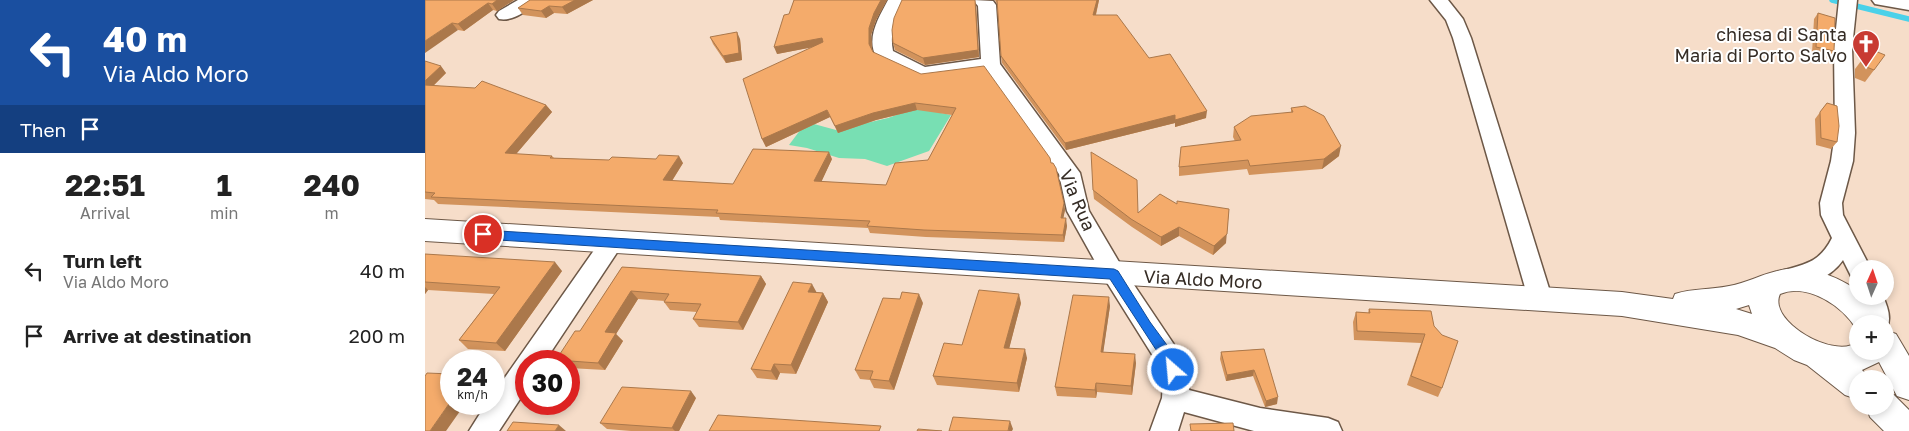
<!DOCTYPE html>
<html lang="en">
<head>
<meta charset="utf-8">
<style>
	:root { --surface:#fff; --page:#f6f6f6; --text:#222; --muted:#767676 }
	body { margin:0; font-family:"Golos Text",sans-serif; background:var(--page); color:var(--text); height:100vh; display:flex; flex-direction:column; font-size:19px; white-space:nowrap }
	* { box-sizing:border-box; margin:0 }
	p { font-size:16px; color:var(--muted) }
	.icon { flex:none; width:28px; height:28px; fill:none; stroke:currentColor; stroke-width:2; stroke-linecap:round; stroke-linejoin:round }
	.map { position:relative; flex:1; overflow:hidden }
	.sheet { display:flex; flex-direction:column; background:var(--surface); width:425px }
	.sheet>* { flex:none }
	.guide { background:#1a4fa0; color:#fff; overflow:hidden }
	.needle { width:32px; rotate:3deg }
	.controls { position:absolute; left:1424px; top:260px; display:grid; gap:10px }
	.controls a { display:grid; place-items:center; width:45px; height:45px; border-radius:50%; background:var(--surface); box-shadow:0 2px 8px #0003; font-size:25px }
	.speed { position:absolute; left:15px; top:350px; display:flex; gap:10px; font-size:25px; font-weight:700; text-align:center }
	.speed>* { display:grid; place-content:center; width:65px; height:65px; border-radius:50%; background:var(--surface); box-shadow:0 2px 8px #0003; line-height:1 }
	.speed small { font-size:12px; font-weight:400 }
	.speed .limit { border:8px solid #d22; background:#fff; color:#111 }
	.pin { position:absolute; display:grid; place-items:center; width:42px; height:42px; color:#fff; margin:-21px; border:2px solid #fff; border-radius:50%; box-shadow:0 1px 5px #0007 }
	.me { position:absolute; width:55px; margin:-28px; rotate:333deg; stroke-linejoin:round; filter:drop-shadow(0 0 4px #0008) }
	.turn { display:flex; align-items:center; gap:18px; height:105px; padding:0 20px; font-size:22px }
	.turn .icon { width:65px; height:65px; stroke-width:2.5 }
	.turn b { display:block; font-size:35px; line-height:42px }
	.then { display:flex; align-items:center; height:48px; padding:0 20px; background:#0003; gap:10px; font-size:19px }
	.eta { display:flex; justify-content:space-evenly; align-items:center; height:85px; text-align:center }
	.eta b { font-size:30px; font-weight:700; line-height:35px }
	ul { padding:0; list-style:none }
	li { display:flex; align-items:center; gap:15px; height:65px; padding:0 20px }
	li div { flex:1 }
	li b { display:block; font-size:19px }
	li em { font-style:normal }
	main { display:flex; flex:1; min-height:0 }
	.map>svg:first-child { display:block }
</style>
</head>
<body>
<main>
<section class="sheet">
<div class="guide">
<div class="turn"><svg class="icon" aria-label="left" viewBox="0 0 24 24"><path d="M17 20v-9H6M10 6l-5 5 5 5"/></svg><div><b>40 m</b>Via Aldo Moro</div></div>
<div class="then">Then<svg class="icon" aria-label="arrive" viewBox="0 0 24 24"><path d="M6 21V4h12l-3 4 3 4H6"/></svg></div>
</div>
<div class="eta">
<div><b>22:51</b><p>Arrival</p></div>
<div><b>1</b><p>min</p></div>
<div><b>240</b><p>m</p></div>
</div>
<ul>
<li><svg class="icon" aria-label="left" viewBox="0 0 24 24"><path d="M17 20v-9H6M10 6l-5 5 5 5"/></svg><div><b>Turn left</b><p>Via Aldo Moro</p></div><em>40 m</em></li>
<li><svg class="icon" aria-label="arrive" viewBox="0 0 24 24"><path d="M6 21V4h12l-3 4 3 4H6"/></svg><div><b>Arrive at destination</b></div><em>200 m</em></li>
</ul>
</section>
<div class="map">
<svg width="1484" height="431" viewBox="0 0 1484 431">
	<rect width="100%" height="100%" fill="#f6ddc9"/>
	<path fill="#78dfb3" d="M491,108L526,115L504,151L462,166L440,159L414,158L382,148L364,145L376,129L389,124L411,130L463,118Z"/>
	<g fill="none" stroke-linecap="round" stroke-linejoin="round">
		<path stroke="#4bd1e9" stroke-width="5.5" d="M1407,0L1484,19"/>
		<defs>
			<path id="street" d="M93,0H115L112,4C101,10 88,22 74,19L71,15L74,11Z
				M463,0H481C471,17 464,31 468,51L500,67L556,59L553,6L548,0L568,1L571,5L575,64L655,173L664,211L697,267L754,352L764,380V390L835,408L903,418L913,422L917,431H829L759,412L753,431H725L737,398L738,380L733,364L681,281L642,211L634,174L561,71L498,79L452,58C440,39 454,17 463,0Z
				M1005,0H1023L1038,19L1046,38L1127,298L1124,305L1115,308L1106,305L1103,298L1028,38L1021,20Z
				M1414,0H1432L1427,48L1430,133L1428,161L1417,203L1418,215L1446,269H1432V278L1426,276L1418,260C1406,278 1374,293 1353,286L1350,279L1353,272C1379,264 1394,264 1407,238L1396,215L1395,203L1406,161L1410,133L1409,48Z
				M1447,0H1484V10L1450,4Z
				M187,233L195,236L199,242L195,248L120,361H101V390L74,431H44L61,404H69V393L179,236Z
				M1434,296H1458C1463,308 1467,319 1461,331L1460,324H1439V310Z"/>
			<path id="secondary" d="M0,219L1197,292L1248,299L1250,294C1268,288 1286,290 1304,286C1321,283 1335,275 1352,271C1379,263 1410,275 1432,290V296H1441C1449,305 1455,313 1460,324V325L1432,324V330C1419,307 1383,282 1355,294C1342,322 1411,360 1432,342V351H1460V330L1471,334L1484,356V400L1472,396L1454,362L1437,370L1445,379H1432V399L1420,395L1382,365L1369,360L1350,348L1313,335L1197,316L0,241ZM1324,305L1327,314L1311,309Z
				M1460,392L1469,395L1484,410V431H1459L1445,417L1441,406H1460Z"/>
		</defs>
		<use href="#street" stroke="#6d5847" stroke-width="3"/>
		<use href="#secondary" stroke="#6d5847" stroke-width="2"/>
		<use href="#street" fill="#fff" fill-rule="evenodd"/>
		<use href="#secondary" fill="#fff" fill-rule="evenodd"/>
	</g>
	<path fill="#d2935c" d="M0,0H89L72,11L68,10L39,31L33,30Z
		M105,0H168L142,14L129,13L121,18L98,15L93,8Z
		M369,0H462L451,20L446,35L447,49L448,52L626,163L640,210L638,218L642,226L639,242L501,237L445,233L443,228L295,220L294,217L13,204L9,200L0,199V61L21,73L9,85L121,105L127,112L91,154L127,156L129,158L258,163L247,181L308,184L407,159L396,182L461,185L503,160L527,115L492,110L451,120L413,133L405,117L341,147L337,139L388,47L352,54Z
		M570,0H674L671,15L724,58L781,118L750,127V123L641,150L577,63L576,56L572,4Z
		M551,7L554,57L500,65L470,50L468,43Z
		M1393,13L1409,51L1405,57L1387,53L1389,19Z
		M285,37L315,39L317,60L301,63L288,44Z
		M1445,49L1449,70L1440,82L1430,78V69Z
		M1402,103L1412,142L1406,149L1391,145L1390,119Z
		M866,108L914,156L897,169L824,175L822,169L754,176V167L810,141L808,137L809,127L866,112Z
		M668,190L713,213L801,243L788,255L754,236L736,246L707,227L669,199Z
		M0,254L137,271L80,351L43,349L34,340L69,294L3,290L0,294Z
		M197,267L336,276L341,284L318,330L274,327L268,319L272,312L245,310L239,302L240,301L213,299L191,334L198,341L180,370L144,368V361H132L131,360L155,331Z
		M392,292L398,293L403,302L371,374L355,373L352,380L332,378L326,369Z
		M498,303L469,390L449,388L445,380L435,379L430,370Z
		M596,303L584,348L602,358L594,392L512,385L508,376L537,345Z
		M685,306L678,352L711,363L707,395L672,392L671,398L632,396L630,387Z
		M944,309L1006,311L1017,388L1013,397L982,385L996,343L929,340L928,322L931,312L943,313Z
		M839,349L852,404L840,407L828,376L801,381L795,359L796,352Z
		M271,398L254,431H206L182,429L175,423Z"/>
	<path fill="#ab784b" d="M72,0H89L72,11L67,4Z
		M150,0H168L142,14L137,7Z
		M456,0H462L451,20L446,35L447,51L444,44V28L449,13Z
		M550,0L551,7L554,57L500,65L498,58Z
		M672,0H674L669,22L668,15Z
		M63,3L68,10L39,31L33,24Z
		M124,6L129,13L121,18L116,11Z
		M27,23L33,30L0,53V41Z
		M312,32L315,39L317,60L301,63L298,56Z
		M397,38L399,45L352,54L349,47Z
		M16,66L21,73L2,92L0,89V81Z
		M490,103L492,110L451,120L413,133L410,126L448,113Z
		M121,105L127,112L86,160L80,153Z
		M402,110L405,117L341,147L337,139Z
		M782,111L781,118L750,127V123L641,150L640,143L750,115Z
		M916,146L914,156L897,169L899,159Z
		M404,152L407,159L393,189L389,181Z
		M254,156L258,163L243,187L238,180Z
		M639,203L640,210L637,225L636,218Z
		M804,209L801,243L788,255L789,246Z
		M641,218L642,226L639,242L638,235Z
		M754,227V236L736,246V237Z
		M130,262L137,271L80,351L71,343Z
		M336,276L341,284L318,330L313,322Z
		M387,284L392,293L383,292Z
		M0,287L3,290L0,294Z
		M206,291L213,299L191,334L198,341L180,370L173,363L180,332Z
		M398,293L403,302L371,374L366,365Z
		M494,294L498,303L469,390L464,381Z
		M594,294L596,303L582,357L579,348Z
		M684,297L685,306L677,361L676,352Z
		M600,349L602,358L594,392L592,383Z
		M710,354L711,363L707,395L706,386Z
		M349,364L355,373L352,380L346,371Z
		M829,370L828,376L801,381L802,375Z
		M671,383L672,392L671,398L670,390Z
		M266,391L271,398L254,431H250L247,428Z
		M853,397L852,404L840,407L841,401Z
		M26,401V404H40L21,431H5Z
		M585,421L588,429L587,431H583Z
		M134,425L141,431H130Z"/>
	<path fill="#f4ab6b" stroke="#ab784b" d="M0,0H72L67,4L63,3L33,24L27,23L0,41Z
		M105,0H150L137,7L124,6L116,11L93,8Z
		M369,0H456L449,13L444,28V44L448,52L496,74L559,66L625,158L626,163H628L631,168L639,203L636,218H641L638,235L499,230L442,226L445,221L291,213L293,210L6,197L10,193L0,192V85L50,88L57,81L121,105L80,153L127,156L125,158L184,160L187,157L231,159L234,155L254,156L238,180L308,184L328,149L404,152L389,181L461,185L470,163L503,160L531,108L490,103L448,113L410,126L402,110L337,139L318,79L398,42L397,38L349,47L359,15L364,14Z
		M477,0H550L553,50L498,58L468,43L467,30L469,18Z
		M572,0H672L668,15H692L724,58L745,54L782,111L750,120V115L640,143L576,56Z
		M1393,13L1410,18L1409,51L1391,47Z
		M312,32L314,53L298,56L285,37Z
		M1445,49L1460,55L1449,70L1439,66V57Z
		M0,61L16,66L0,81Z
		M1402,103L1412,106L1414,126L1412,142L1396,138L1395,112Z
		M880,106L899,116L916,146L899,159L825,166L823,160L754,167L756,147L816,140L809,127L826,116L868,112L866,108Z
		M666,152L712,180L713,213L735,194L752,204V201L804,209L802,234L789,246L754,227L736,237L706,219L668,190Z
		M0,254L130,262L71,343L34,340L75,287L0,282Z
		M197,267L336,276L313,322L268,319L276,304L239,302L244,294L206,291L180,332L191,333L173,363L131,360L150,331H155Z
		M368,282L387,284L383,292L398,293L366,365L349,364L346,371L326,369Z
		M554,290L594,294L579,348L600,349L592,383L508,376L519,343L537,345Z
		M477,292L494,294L464,381L445,379L448,371L430,370L458,298L475,299Z
		M648,295L684,297L676,352L710,354L706,386L671,383L670,390L630,387Z
		M944,309L1006,311L1009,326L1017,335L1033,341L1017,388L986,376L1000,334L932,331L931,312L945,313Z
		M839,349L853,397L841,401L829,370L802,375L796,352Z
		M2,373L26,374V401L5,431H0V376Z
		M197,387L266,391L247,428L175,423Z
		M293,415L456,426L454,431H284Z
		M528,417L585,421L583,431H524Z
		M88,422L134,425L130,431H82Z
		M808,423L809,431H766L765,424Z
		M493,429L517,431H492Z"/>
	<path fill="#1a73e8" stroke="#114b97" d="M58,230L689,269L693,271L725,322L750,356L755,370L753,374L748,376L743,374L739,362L685,279L58,239L53,234Z"/>
	<defs>
		<symbol id="church-pin" viewBox="-11 -11 22 30"><path d="M0 17L-7.5 6A9.5 9.5 0 1 1 7.5 6Z" fill="#c83a32" stroke="#fff"/><path d="M-1.2-6h2.4v3.5h3.3v2.4h-3.3V6h-2.4V-.1h-3.3v-2.4h3.3Z" fill="#fff"/></symbol>
	</defs>
	<g fill-rule="evenodd">
		<use href="#church-pin" x="1425" y="28" width="32" height="43"/>
	</g>
	<g text-anchor="middle" dominant-baseline="central" stroke-width="4" stroke-linejoin="round" paint-order="stroke">
		<g font-size="18" fill="#352c25" stroke="#fff" text-anchor="end">
			<text x="1422" y="34">chiesa di Santa<tspan x="1422" dy="21">Maria di Porto Salvo</tspan></text>
		</g>
		<g font-size="18" fill="#352c25" stroke="#fff">
			<text transform="translate(653 200) rotate(67)">Via Rua</text>
			<text transform="translate(778 279) rotate(3)">Via Aldo Moro</text>
		</g>
	</g>
</svg>
<div class="controls">
<a><svg class="needle" viewBox="-14 -14 28 28"><path d="M0-13l5 13h-10z" fill="#e53935"/><path d="M0 13l5-13h-10z" fill="#767676"/></svg></a>
<a>+</a>
<a>−</a>
</div>
<div class="speed"><div>24<small>km/h</small></div><div class="limit">30</div></div>
<div class="pin" style="left:58px;top:234px;background:#d93025"><svg class="icon" aria-label="arrive" viewBox="0 0 24 24"><path d="M6 21V4h12l-3 4 3 4H6"/></svg></div>
<svg class="me" style="left:748px;top:370px" viewBox="-20 -20 40 40"><circle r="17" fill="#1a73e8" stroke="#fff" stroke-width="3"/><path d="M0-11L8 9 0 5-8 9z" fill="#fff"/></svg>
</div>
</main>
</body>
</html>
